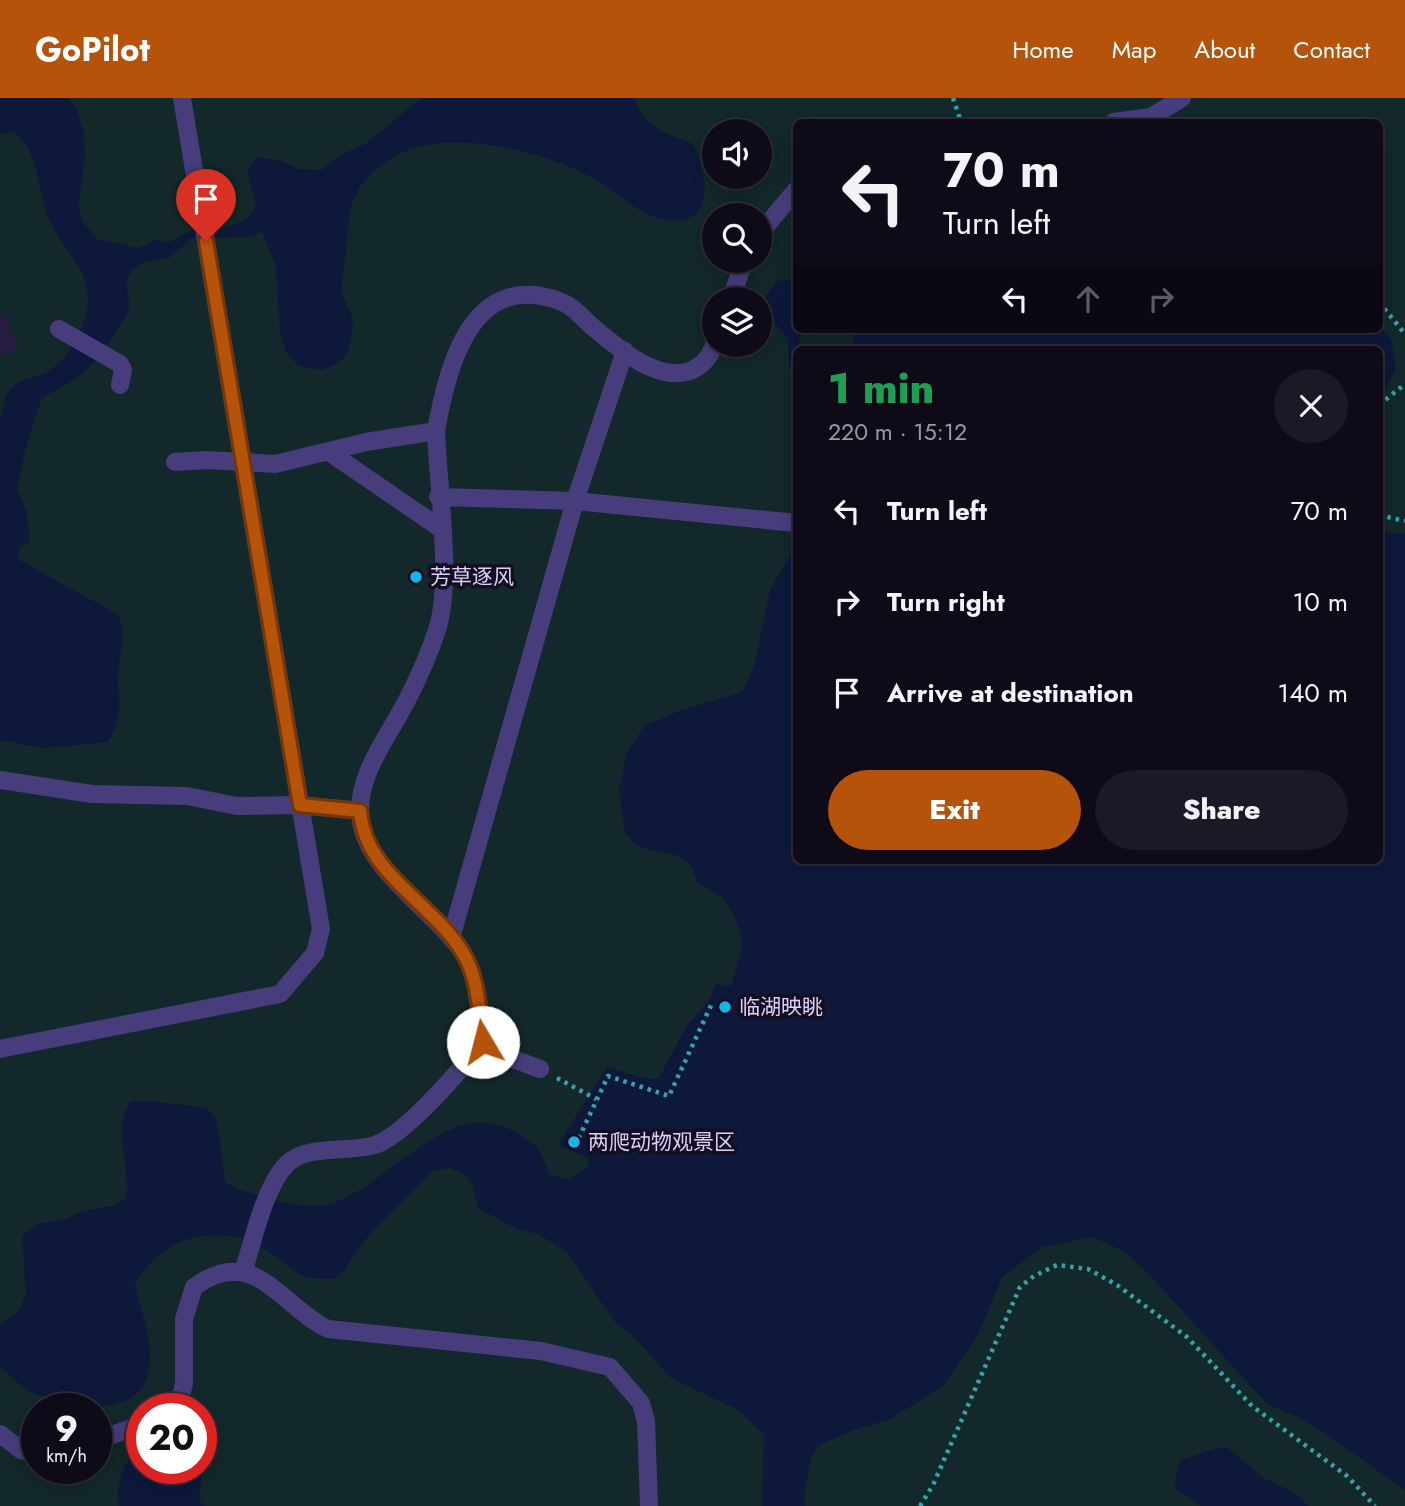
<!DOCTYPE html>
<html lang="en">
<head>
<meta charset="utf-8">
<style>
	:root { --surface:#0f0a18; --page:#1d1825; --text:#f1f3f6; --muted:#9b9aa2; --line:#2f2b37; --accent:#b45309 }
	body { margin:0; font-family:Jost,"Noto Sans SC",sans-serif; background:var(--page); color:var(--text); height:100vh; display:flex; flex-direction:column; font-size:26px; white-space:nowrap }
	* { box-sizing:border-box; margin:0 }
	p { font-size:23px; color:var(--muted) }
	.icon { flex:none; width:38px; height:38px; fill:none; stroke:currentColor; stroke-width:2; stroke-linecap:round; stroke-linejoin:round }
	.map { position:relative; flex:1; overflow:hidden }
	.details { position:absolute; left:793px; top:248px; width:590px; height:518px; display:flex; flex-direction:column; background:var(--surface); border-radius:10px; box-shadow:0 4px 18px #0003,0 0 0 2px var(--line) }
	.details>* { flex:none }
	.hud { position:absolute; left:793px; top:21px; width:590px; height:214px; border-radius:10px; box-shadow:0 4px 18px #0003,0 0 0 2px var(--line); background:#0f0a18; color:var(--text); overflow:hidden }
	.fabs { position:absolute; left:702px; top:21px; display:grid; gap:14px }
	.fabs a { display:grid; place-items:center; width:70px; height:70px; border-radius:50%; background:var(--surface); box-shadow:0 4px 18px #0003,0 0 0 2px var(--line); font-size:35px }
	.speed { position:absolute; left:21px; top:1295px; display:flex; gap:14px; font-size:35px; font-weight:700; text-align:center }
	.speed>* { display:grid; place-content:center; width:91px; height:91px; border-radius:50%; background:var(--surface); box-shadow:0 4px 18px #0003,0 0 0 2px var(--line); line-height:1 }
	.speed small { font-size:18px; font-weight:400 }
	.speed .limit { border:10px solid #d22; background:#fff; color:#111 }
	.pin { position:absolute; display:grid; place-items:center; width:60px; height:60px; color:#fff; margin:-72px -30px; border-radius:50% 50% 50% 0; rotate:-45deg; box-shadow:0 0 7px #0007 }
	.pin .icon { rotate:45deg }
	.me { position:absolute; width:77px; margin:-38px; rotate:352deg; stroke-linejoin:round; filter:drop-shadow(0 0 5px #0008) }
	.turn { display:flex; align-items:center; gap:24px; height:147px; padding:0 35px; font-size:32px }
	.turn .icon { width:91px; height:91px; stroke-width:2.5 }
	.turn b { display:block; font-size:49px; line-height:60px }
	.lanes { display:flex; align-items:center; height:66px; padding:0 35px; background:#0003; justify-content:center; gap:35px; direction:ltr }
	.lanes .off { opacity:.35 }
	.round { display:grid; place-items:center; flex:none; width:74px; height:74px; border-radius:37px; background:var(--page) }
	.summary { display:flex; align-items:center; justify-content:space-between; height:119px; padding:0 35px }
	h1 { font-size:42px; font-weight:800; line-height:52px; color:#1e9e55 }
	.action { display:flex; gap:14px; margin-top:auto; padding:14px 35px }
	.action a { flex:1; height:80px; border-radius:42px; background:var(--accent); color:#fff; font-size:28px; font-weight:800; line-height:80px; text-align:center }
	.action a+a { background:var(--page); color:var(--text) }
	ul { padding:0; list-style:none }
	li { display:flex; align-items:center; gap:21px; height:91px; padding:0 35px }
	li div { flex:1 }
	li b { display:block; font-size:26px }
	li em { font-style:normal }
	header { display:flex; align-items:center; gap:42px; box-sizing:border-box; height:98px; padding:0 35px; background:var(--accent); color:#fff }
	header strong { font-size:33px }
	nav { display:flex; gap:38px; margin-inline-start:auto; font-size:24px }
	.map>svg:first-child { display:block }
</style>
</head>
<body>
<header>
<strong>GoPilot</strong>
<nav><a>Home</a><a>Map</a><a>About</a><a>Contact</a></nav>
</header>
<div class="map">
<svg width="1405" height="1408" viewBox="0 0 1405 1408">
	<rect width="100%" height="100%" fill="#140e20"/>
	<path fill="#12282a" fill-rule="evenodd" d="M0,0H1405V1408H0ZM796,24H1379V231H796ZM714,33H760V79H714ZM714,117H760V163H714ZM714,201H760V247H714ZM796,252H1379V763H796ZM37,1311H96V1370H37ZM142,1311H201V1370H142Z"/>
	<path fill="#0d183b" d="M0,0H68L76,10L84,36L85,60L78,109L82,123L97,141L138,150L157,142L169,144L196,131L218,132L247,122L256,108L247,73L257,59L282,63L298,71L322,72L341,56L364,47L419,2L428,0H634C645,31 664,35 693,46C707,76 718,129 665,122C643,119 620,97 601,85C558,57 472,36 422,48C394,54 359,78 352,107C348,121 348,136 346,149C345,163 342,178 342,192C342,200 349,208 351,217C355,227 351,248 345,258C341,264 329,269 323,272L299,268L286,254L280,233L276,168L262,134L246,139L192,140L169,160L146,164L132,171L126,186L130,210C106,254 89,279 42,299L25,353L17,392L26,412L30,444L19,450V462L117,516C127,535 122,545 119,564C115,596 127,614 108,644L42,650L0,642V320C3,311 5,296 11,290C20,280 34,281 45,275C72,261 92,219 87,189C83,166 57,143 48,119C37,90 40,53 13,33L0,37Z
		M787,182L796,185V231H805C794,244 801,260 789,272L788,241L771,220L763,202L777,183Z
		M1379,228L1391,241L1396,271L1379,300V252H1102L1073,245L1059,252L852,251L856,231H1379Z
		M1379,433L1405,436V1392L1326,1336L1296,1318L1268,1307L1150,1177L1124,1153L1092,1139L1042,1149L1002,1179L977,1239L942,1289L890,1321L856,1331L819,1347L811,1361L804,1395L805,1408H762L764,1337L739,1312L671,1280L635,1240L615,1224L568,1155L539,1136L517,1131L478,1110L472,1086L465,1076L449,1070L434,1072L368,1138L345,1171L334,1181C327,1181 319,1181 312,1180C295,1177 284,1164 270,1154C245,1136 210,1132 182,1143C160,1153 147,1165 135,1186C140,1214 155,1243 149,1272C139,1322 70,1313 34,1295C21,1289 10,1277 0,1268V1226L18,1214L26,1197L22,1138L39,1125L61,1123L84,1113L117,1107L126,1100C131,1067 112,1034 130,1004C144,1002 193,1007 205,1011C211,1014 215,1018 217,1024L225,1084C240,1095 303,1111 323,1108C387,1095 448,991 518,1036C523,1040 531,1043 536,1048C542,1055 546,1068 550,1077L569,1081L588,1070L589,1060L558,1047L607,969L647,981L659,980L686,929L708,904L716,886L731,888L741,853V837L735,819L722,799L698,785L690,766L679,758L637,748L625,735L619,693L626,657L644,628L682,612L743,594L755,564L770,492L796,448V763H1379Z
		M1217,1350H1228L1265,1381L1294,1394L1308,1408H1201L1178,1392L1174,1385L1181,1362Z
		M139,1352H142V1370H195L201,1375L200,1405L205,1408H119C117,1385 120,1367 139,1352Z"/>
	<path fill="#281c40" d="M6,216L17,252L0,258V219Z"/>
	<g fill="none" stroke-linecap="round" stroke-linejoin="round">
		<path stroke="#36a3aa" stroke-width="4.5" stroke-dasharray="3.5 5" stroke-linecap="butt" d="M953,0L961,24
			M1379,204L1405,236
			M1379,307L1405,286
			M1379,417L1405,423
			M557,980L596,1001
			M575,1048L608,978L669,998L713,903
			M920,1408L933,1387L1020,1189L1034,1178L1057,1167L1088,1171L1117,1187L1187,1239L1252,1308L1347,1378L1375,1408"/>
		<path stroke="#473d7c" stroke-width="18" d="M1114,24L1151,19L1182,0
			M760,135L796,92
			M731,201L744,163
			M59,231L120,266L123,272L120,287
			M329,354L440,430
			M175,364L207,362L275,366L366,344L436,333
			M438,399L575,403L796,425
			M0,682L92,696L187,698L237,708L300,707L360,713
			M451,840L575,403L625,253
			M0,951L280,896L315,855L321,831L182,0
			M540,971L500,956L483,944C479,914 479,878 461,852C434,813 369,774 361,724C354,679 388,640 407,602C419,579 430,554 438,529C452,479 438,388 436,333C447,269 471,173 557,202C573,207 583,221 595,231C619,251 657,284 690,273C703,268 710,259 714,247
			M243,1175C252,1146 265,1087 287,1066C307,1046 349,1055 375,1047C406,1036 461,971 483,944
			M169,1311L180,1301L184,1286V1221L194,1189C255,1145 280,1208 328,1231L541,1253L610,1269L641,1305L646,1323L649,1408
			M0,1336L21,1352L37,1356
			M96,1343L142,1326"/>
	</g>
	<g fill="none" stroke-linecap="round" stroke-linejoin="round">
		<defs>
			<path id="route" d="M206,143L300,707L360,713C365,777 434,805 463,855C479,881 479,914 483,944"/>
		</defs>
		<use href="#route" stroke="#753606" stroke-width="18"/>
		<use href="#route" stroke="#b45309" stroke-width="12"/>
	</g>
	<g fill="#10b8e9" stroke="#140e20" stroke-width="2.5">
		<circle cx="416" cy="479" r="7"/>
		<circle cx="725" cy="909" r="7"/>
		<circle cx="574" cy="1044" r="7"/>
	</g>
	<g text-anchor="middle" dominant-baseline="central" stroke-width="7" stroke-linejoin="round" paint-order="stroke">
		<g font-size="21" fill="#dbd1fc" stroke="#140e20" text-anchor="start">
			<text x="430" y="479">芳草逐风</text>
			<text x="739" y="909">临湖映眺</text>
			<text x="588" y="1044">两爬动物观景区</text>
		</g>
	</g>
</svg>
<div class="fabs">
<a><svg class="icon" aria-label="sound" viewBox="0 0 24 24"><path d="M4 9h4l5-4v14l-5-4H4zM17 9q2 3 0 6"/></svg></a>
<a><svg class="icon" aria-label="search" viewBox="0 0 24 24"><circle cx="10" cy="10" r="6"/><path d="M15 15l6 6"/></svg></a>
<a><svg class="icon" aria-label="layers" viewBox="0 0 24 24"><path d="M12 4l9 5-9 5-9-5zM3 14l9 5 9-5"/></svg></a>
</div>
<div class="speed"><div>9<small>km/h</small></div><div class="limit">20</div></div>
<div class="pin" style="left:206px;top:143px;background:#d93025"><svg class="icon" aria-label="arrive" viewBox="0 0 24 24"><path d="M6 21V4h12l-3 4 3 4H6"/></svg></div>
<svg class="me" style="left:483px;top:944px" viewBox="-20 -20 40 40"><circle r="19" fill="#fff"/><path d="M0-13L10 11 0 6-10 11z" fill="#b45309"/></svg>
<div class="hud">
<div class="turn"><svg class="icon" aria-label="left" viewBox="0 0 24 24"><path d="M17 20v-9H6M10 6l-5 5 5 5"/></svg><div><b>70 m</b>Turn left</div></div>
<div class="lanes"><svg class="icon" aria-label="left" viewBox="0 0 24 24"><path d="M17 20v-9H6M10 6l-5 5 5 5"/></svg><svg class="icon off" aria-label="ahead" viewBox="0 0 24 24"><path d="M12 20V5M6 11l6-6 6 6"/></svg><svg class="icon off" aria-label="right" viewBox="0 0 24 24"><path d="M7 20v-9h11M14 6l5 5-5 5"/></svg></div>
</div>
<section class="details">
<div class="summary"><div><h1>1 min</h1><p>220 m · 15:12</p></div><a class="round"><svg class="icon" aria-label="close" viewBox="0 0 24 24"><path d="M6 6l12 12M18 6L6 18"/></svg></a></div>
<ul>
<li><svg class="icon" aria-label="left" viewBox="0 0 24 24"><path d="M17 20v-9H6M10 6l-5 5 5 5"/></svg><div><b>Turn left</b></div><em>70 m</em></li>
<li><svg class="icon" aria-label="right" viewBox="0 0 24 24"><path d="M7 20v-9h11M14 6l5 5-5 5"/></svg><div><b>Turn right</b></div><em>10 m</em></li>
<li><svg class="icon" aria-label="arrive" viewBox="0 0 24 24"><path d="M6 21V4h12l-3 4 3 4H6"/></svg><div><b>Arrive at destination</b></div><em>140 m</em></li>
</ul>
<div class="action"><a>Exit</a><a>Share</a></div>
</section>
</div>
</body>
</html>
